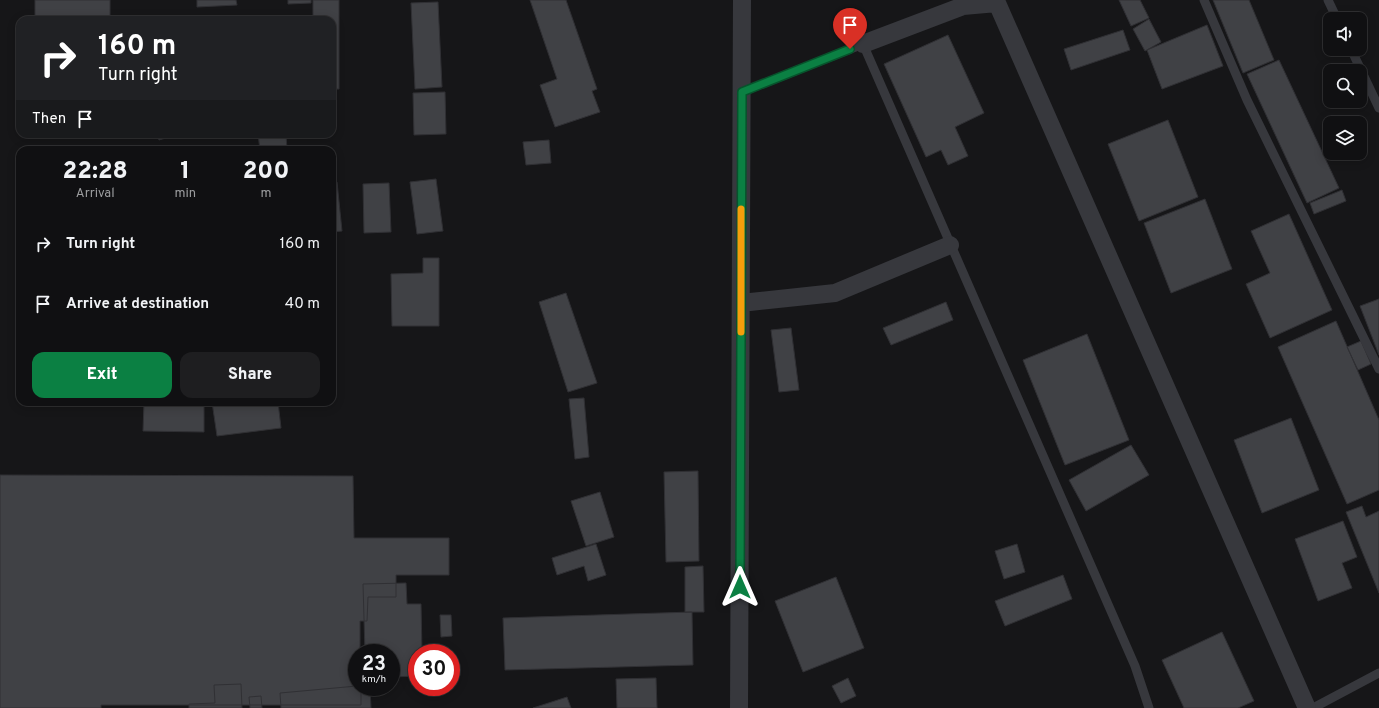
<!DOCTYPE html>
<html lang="en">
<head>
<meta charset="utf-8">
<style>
	:root { --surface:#101012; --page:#1e1e20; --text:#f1f3f6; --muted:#9c9d9f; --line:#303032; --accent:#0b8043 }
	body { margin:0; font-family:Overpass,sans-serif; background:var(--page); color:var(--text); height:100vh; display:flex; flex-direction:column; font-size:15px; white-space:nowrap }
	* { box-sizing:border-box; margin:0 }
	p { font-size:13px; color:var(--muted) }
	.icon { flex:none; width:22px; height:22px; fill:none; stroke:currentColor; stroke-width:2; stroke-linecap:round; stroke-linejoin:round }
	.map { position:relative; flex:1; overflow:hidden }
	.side { position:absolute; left:16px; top:146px; width:320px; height:260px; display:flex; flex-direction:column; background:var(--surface); border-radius:12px; box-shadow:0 2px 10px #0003,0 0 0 1px var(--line) }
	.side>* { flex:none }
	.banner { position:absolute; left:16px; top:16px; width:320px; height:122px; border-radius:12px; box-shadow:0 2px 10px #0003,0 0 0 1px var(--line); background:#202124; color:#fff; overflow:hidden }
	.fabs { position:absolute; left:1323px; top:12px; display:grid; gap:8px }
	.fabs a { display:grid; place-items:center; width:44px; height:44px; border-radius:8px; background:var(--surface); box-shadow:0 2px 10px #0003,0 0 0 1px var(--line); font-size:20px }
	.speed { position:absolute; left:348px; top:644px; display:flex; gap:8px; font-size:20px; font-weight:700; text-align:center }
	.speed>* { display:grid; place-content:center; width:52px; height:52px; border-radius:50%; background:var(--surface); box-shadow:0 2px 10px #0003,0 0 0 1px var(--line); line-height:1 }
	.speed small { font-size:10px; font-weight:400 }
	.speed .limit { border:6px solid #d22; background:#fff; color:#111 }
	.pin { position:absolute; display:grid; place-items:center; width:34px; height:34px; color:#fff; margin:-41px -17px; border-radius:50% 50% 50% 0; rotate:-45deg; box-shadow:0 0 4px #0007 }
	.pin .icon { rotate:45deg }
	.me { position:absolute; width:44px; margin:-22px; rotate:0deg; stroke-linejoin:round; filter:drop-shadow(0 0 3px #0008) }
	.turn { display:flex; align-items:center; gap:14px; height:84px; padding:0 16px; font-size:18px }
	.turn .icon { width:52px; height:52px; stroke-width:2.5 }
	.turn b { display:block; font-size:28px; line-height:34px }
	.then { display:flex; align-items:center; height:38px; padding:0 16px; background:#0003; gap:8px; font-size:15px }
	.eta { display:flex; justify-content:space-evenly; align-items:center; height:68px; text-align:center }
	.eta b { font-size:24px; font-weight:800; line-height:28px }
	.action { display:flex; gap:8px; margin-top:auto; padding:8px 16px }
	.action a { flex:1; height:46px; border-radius:12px; background:var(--accent); color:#fff; font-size:16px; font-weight:800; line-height:46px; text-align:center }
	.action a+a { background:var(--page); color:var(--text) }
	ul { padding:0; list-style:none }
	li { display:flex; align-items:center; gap:12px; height:60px; padding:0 16px }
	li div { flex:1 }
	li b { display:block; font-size:15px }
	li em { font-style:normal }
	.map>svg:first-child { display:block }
</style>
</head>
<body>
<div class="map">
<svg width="1379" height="708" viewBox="0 0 1379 708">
	<rect width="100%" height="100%" fill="#161618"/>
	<path fill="#404145" stroke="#303034" d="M35,0H110V20H35Z
		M197,0H236L237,5L197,7Z
		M288,0H311V3L288,4Z
		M313,0H339V89H332V20H313Z
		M530,0H566L597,89L592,91L600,112L555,127L540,85L557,79Z
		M1119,0H1140L1149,18L1131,26Z
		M1213,0H1249L1274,60L1243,73Z
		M438,2L442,87L415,89L411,3Z
		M253,17V20H211V18Z
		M1149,19L1161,42L1145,51L1133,29Z
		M1207,25L1223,66L1162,89L1147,50Z
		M1123,30L1130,50L1071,70L1064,49Z
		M948,35L984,113L955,127L968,156L948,165L941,150L926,157L884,64Z
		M1279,60L1339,188L1307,203L1247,74Z
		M445,92L446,134L414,135L413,93Z
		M1168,120L1198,197L1139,221L1108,144Z
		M157,134H179L159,140Z
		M258,134H286L287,150H260Z
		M549,140L551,163L526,165L523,142Z
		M436,179L443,231L417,234L410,182Z
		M337,182L342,231L332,232V183Z
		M389,183L391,232L364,233L363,184Z
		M1342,190L1346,201L1314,214L1310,203Z
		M1205,199L1232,269L1171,293L1144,223Z
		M1289,214L1332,310L1270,338L1246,284L1270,273L1251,231Z
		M423,258H439V326H392L391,274L423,273Z
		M566,293L597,383L568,392L539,302Z
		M1379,299V355L1360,306Z
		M946,302L953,320L891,345L883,328Z
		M1336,321L1379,420V490L1347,504L1278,347Z
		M791,328L799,390L779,392L771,330Z
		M1087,334L1129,440L1065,465L1023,360Z
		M1361,341L1371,364L1358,370L1347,347Z
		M584,398L589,457L575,459L569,399Z
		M144,402H204V432L143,431Z
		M212,402H278L281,428L217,436Z
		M1291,418L1319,490L1262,513L1234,440Z
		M1131,445L1149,475L1086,511L1069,480Z
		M698,471L699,561L666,562L664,472Z
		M0,475L353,476L354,538H449V575H396V597H368L367,621H360V653H357V687H361V705H101V708H0Z
		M600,492L614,537L586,546L571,501Z
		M1362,506L1366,517L1379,511V593L1346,512Z
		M1343,521L1357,557L1342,563L1352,588L1318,601L1295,539Z
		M596,544L606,575L588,581L584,566L557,575L552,558Z
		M1017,544L1025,572L1004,579L995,551Z
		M703,566L704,612H685V567Z
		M1063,575L1072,599L1005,626L995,601Z
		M836,577L864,648L803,672L775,601Z
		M406,583L407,604H421L422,653H417V676L391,677V653H365L363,584Z
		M692,612L693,665L505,670L503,618Z
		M440,615H451L452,636L441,637Z
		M1222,632L1254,701L1238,708H1184L1162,660Z
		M656,678L657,708H617L616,679Z
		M848,678L856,696L841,703L832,686Z
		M241,684L242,708H189V704L215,703L214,685Z
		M357,686L370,687L371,708H281L280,693Z
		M261,696L262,708H250L249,697Z
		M567,697L571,708H533Z"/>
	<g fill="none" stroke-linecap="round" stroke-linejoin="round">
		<path stroke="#37383d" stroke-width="9" d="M1204,0L1247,100L1379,369
			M1328,0L1337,19
			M1351,49L1379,108
			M742,92L863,44L1135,666L1149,708
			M1313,708L1379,673"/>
		<path stroke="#37383d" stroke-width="18" d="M863,44L963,6L997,3L1307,708
			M741,303L835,293L950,245
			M739,708L742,0"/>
	</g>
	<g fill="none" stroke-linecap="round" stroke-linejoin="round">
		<defs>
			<path id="route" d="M740,587L742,92L850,49"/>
		</defs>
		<use href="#route" stroke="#07532c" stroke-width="10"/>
		<use href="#route" stroke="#0b8043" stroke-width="7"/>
		<path stroke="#f59e0b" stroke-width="7" d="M741,332V209"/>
	</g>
</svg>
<div class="fabs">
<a><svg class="icon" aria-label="sound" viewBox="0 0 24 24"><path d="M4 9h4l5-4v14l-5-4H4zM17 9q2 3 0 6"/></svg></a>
<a><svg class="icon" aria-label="search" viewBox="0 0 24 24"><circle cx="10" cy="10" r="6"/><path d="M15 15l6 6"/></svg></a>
<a><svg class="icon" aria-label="layers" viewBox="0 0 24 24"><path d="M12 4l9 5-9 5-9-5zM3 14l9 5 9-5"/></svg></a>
</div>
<div class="speed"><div>23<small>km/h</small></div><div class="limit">30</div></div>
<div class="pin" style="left:850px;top:49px;background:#d93025"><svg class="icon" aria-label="arrive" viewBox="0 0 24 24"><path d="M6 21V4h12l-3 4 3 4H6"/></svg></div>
<svg class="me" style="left:740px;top:587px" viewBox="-20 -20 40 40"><path d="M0-17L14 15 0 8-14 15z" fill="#0b8043" stroke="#fff" stroke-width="4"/></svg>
<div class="banner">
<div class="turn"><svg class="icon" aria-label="right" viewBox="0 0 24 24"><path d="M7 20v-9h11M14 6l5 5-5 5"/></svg><div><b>160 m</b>Turn right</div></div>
<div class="then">Then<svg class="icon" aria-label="arrive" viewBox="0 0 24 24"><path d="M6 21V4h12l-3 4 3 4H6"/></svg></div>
</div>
<section class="side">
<div class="eta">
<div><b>22:28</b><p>Arrival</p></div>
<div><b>1</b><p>min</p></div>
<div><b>200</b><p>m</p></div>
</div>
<ul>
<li><svg class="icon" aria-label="right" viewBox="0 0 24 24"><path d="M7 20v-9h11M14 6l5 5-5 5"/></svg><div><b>Turn right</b></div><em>160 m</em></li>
<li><svg class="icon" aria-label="arrive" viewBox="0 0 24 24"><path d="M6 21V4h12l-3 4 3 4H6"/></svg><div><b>Arrive at destination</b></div><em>40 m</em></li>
</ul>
<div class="action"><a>Exit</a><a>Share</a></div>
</section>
</div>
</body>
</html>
